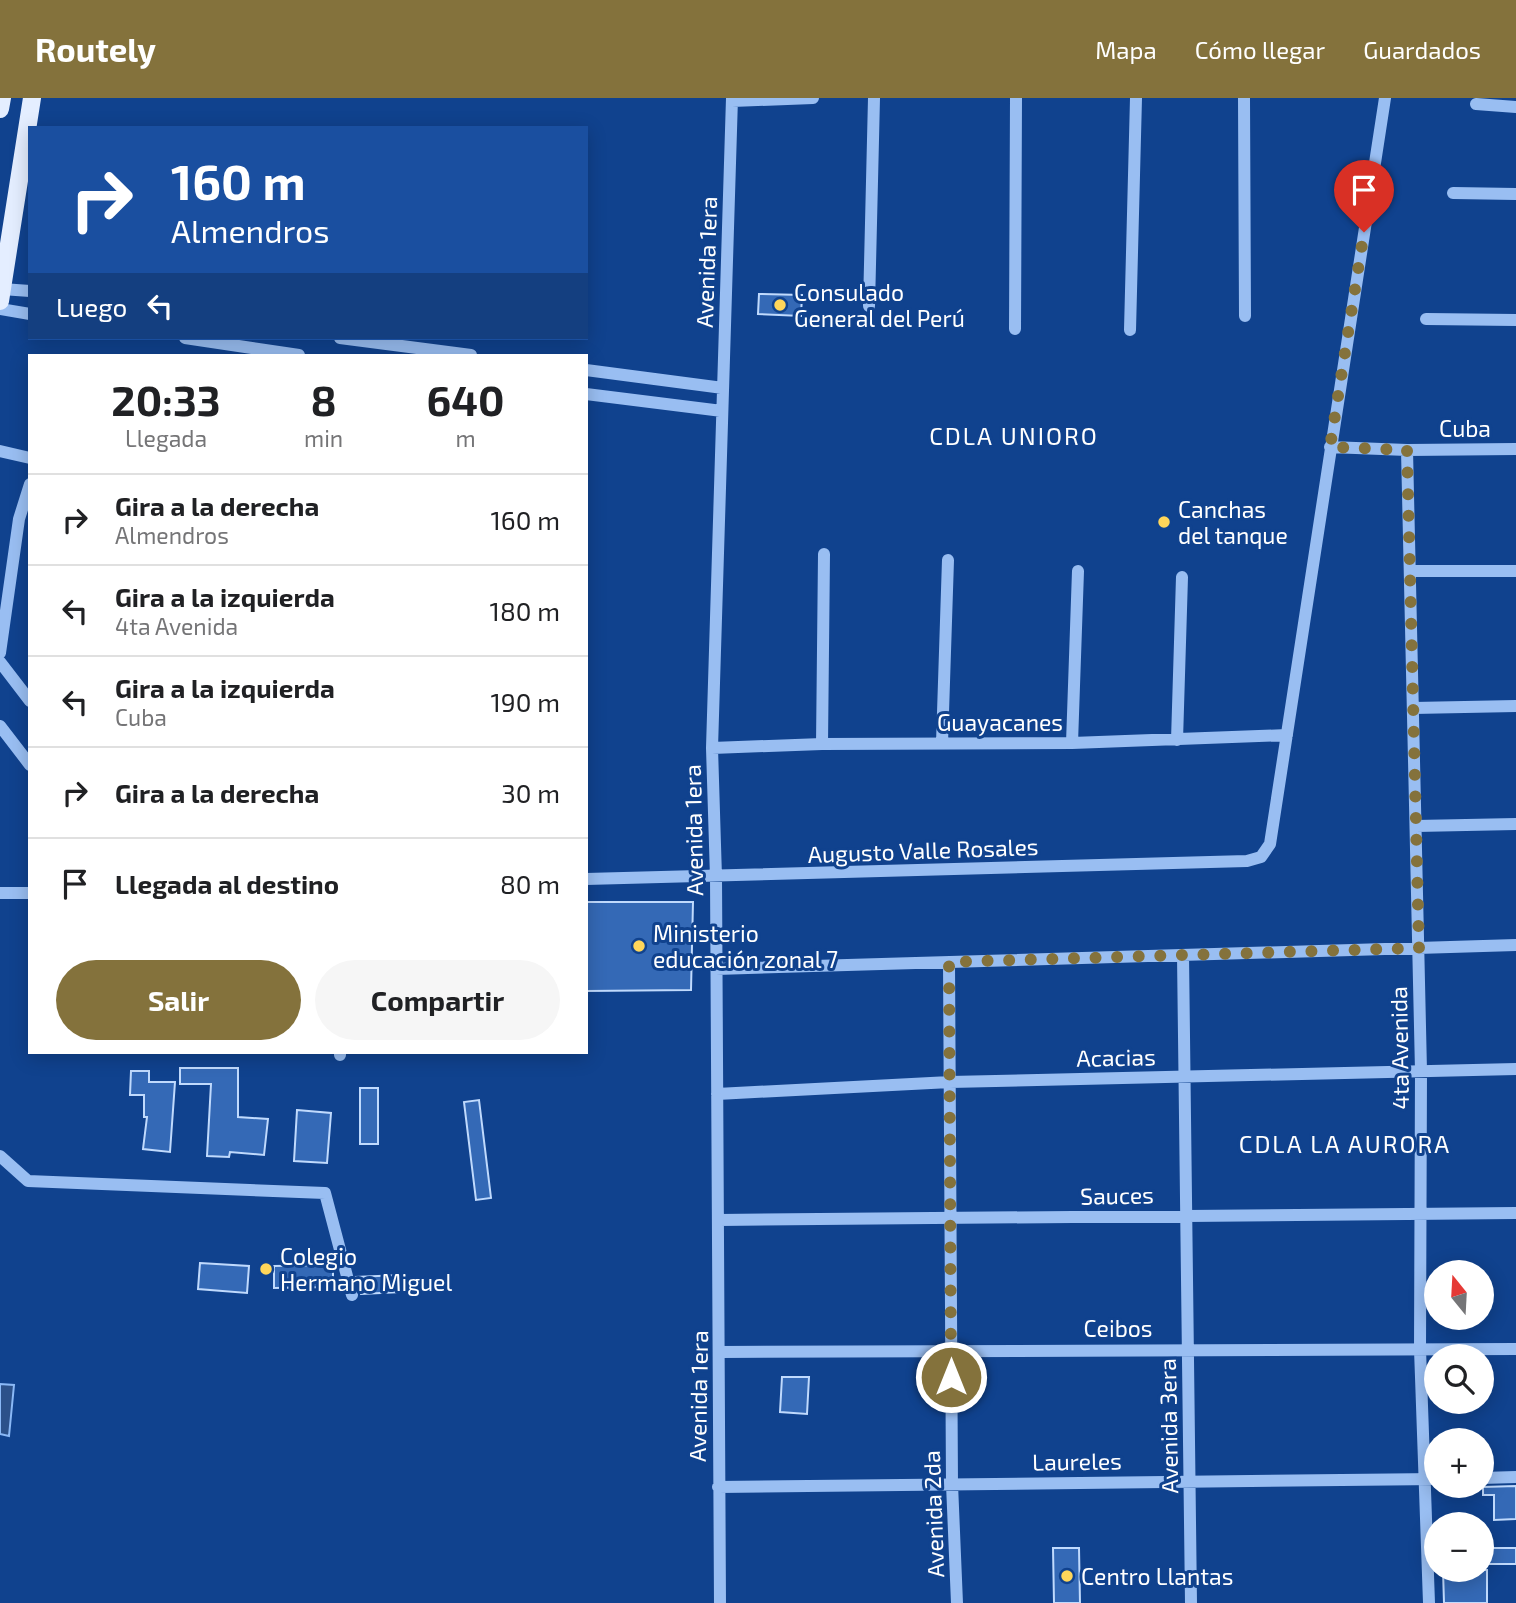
<!DOCTYPE html>
<html lang="es">
<head>
<meta charset="utf-8">
<style>
	:root { --surface:#fff; --page:#f6f6f6; --text:#202124; --muted:#757577; --line:#e0e0e0; --accent:#84723c }
	body { margin:0; font-family:"Exo 2",sans-serif; background:var(--page); color:var(--text); height:100vh; display:flex; flex-direction:column; font-size:26px; white-space:nowrap }
	* { box-sizing:border-box; margin:0 }
	p { font-size:23px; color:var(--muted) }
	.icon { flex:none; width:38px; height:38px; fill:none; stroke:currentColor; stroke-width:2; stroke-linecap:round; stroke-linejoin:round }
	.map { position:relative; flex:1; overflow:hidden }
	.drawer { position:absolute; left:28px; top:256px; width:560px; height:700px; display:flex; flex-direction:column; background:var(--surface); border-radius:0px; box-shadow:0 4px 18px #0003 }
	.drawer>* { flex:none }
	.top-card { position:absolute; left:28px; top:28px; width:560px; height:214px; border-radius:0px; box-shadow:0 4px 18px #0003; background:#1a4fa0; color:#fff; overflow:hidden }
	.needle { width:46px; rotate:342deg }
	.fabs { position:absolute; left:1424px; top:1162px; display:grid; gap:14px }
	.fabs a { display:grid; place-items:center; width:70px; height:70px; border-radius:50%; background:var(--surface); box-shadow:0 4px 18px #0003; font-size:35px }
	.pin { position:absolute; display:grid; place-items:center; width:60px; height:60px; color:#fff; margin:-72px -30px; border-radius:50% 50% 50% 0; rotate:-45deg; box-shadow:0 0 7px #0007 }
	.pin .icon { rotate:45deg }
	.me { position:absolute; width:77px; margin:-38px; rotate:0deg; stroke-linejoin:round; filter:drop-shadow(0 0 5px #0008) }
	.turn { display:flex; align-items:center; gap:24px; height:147px; padding:0 28px; font-size:32px }
	.turn .icon { width:91px; height:91px; stroke-width:2.5 }
	.turn b { display:block; font-size:49px; line-height:60px }
	.then { display:flex; align-items:center; height:66px; padding:0 28px; background:#0003; gap:14px; font-size:26px }
	.eta { display:flex; justify-content:space-evenly; align-items:center; height:119px; text-align:center }
	.eta b { font-size:42px; font-weight:700; line-height:49px }
	.action { display:flex; gap:14px; margin-top:auto; padding:14px 28px }
	.action a { flex:1; height:80px; border-radius:42px; background:var(--accent); color:#fff; font-size:28px; font-weight:700; line-height:80px; text-align:center }
	.action a+a { background:var(--page); color:var(--text) }
	ul { padding:0; list-style:none }
	li { display:flex; align-items:center; gap:21px; height:91px; padding:0 28px; border-top:2px solid var(--line) }
	li div { flex:1 }
	li b { display:block; font-size:26px }
	li em { font-style:normal }
	header { display:flex; align-items:center; gap:42px; box-sizing:border-box; height:98px; padding:0 35px; background:var(--accent); color:#fff }
	header strong { font-size:33px }
	nav { display:flex; gap:38px; margin-inline-start:auto; font-size:24px }
	.map>svg:first-child { display:block }
</style>
</head>
<body>
<header>
<strong>Routely</strong>
<nav><a>Mapa</a><a>Cómo llegar</a><a>Guardados</a></nav>
</header>
<div class="map">
<svg width="1516" height="1505" viewBox="0 0 1516 1505">
	<rect width="100%" height="100%" fill="#10428e"/>
	<path fill="#2c518a" stroke="#8ab8f6" stroke-width="2" d="M0,1286L14,1287L9,1338L0,1336Z"/>
	<path fill="#3469b6" stroke="#c0dafd" stroke-width="2" d="M759,196L802,197L801,218L758,216Z
		M586,804H693L691,892L586,893Z
		M180,970H238V1019L268,1021L264,1057L230,1054L229,1059L207,1058L211,986H180Z
		M131,973H149V984H175L170,1054L143,1051L147,1019H144V997H130Z
		M360,990H378V1046H360Z
		M479,1002L491,1100L476,1102L464,1004Z
		M297,1012L331,1015L327,1065L294,1063Z
		M200,1165L249,1168L247,1195L198,1191Z
		M333,1167V1189L274,1190V1168Z
		M400,1177L401,1194L361,1196L356,1179Z
		M782,1279H809L807,1316L780,1314Z
		M1516,1388V1421L1494,1422V1397H1483V1389Z
		M1053,1450H1079L1080,1505H1054Z
		M1487,1450H1516V1466H1487Z
		M1443,1472H1487V1505H1444Z"/>
	<g fill="none" stroke-linecap="round" stroke-linejoin="round">
		<path stroke="#99bef2" stroke-width="12" d="M1244,0L1245,218
			M732,3L813,0
			M1476,6L1516,9
			M1453,95L1516,96
			M0,188L2,191L30,193
			M869,208L874,0
			M0,211L30,216
			M1426,221L1516,222
			M1015,231L1016,0
			M1130,232L1136,0
			M185,240L299,257
			M340,240L471,257
			M586,272L723,290
			M586,296L722,313
			M1330,349L1407,352L1516,351
			M1407,352L1421,973L1420,1251L1429,1505
			M0,353L30,360
			M1410,473H1516
			M0,555L19,421L30,386
			M0,564L30,603
			M1413,610L1516,608
			M0,628L30,667
			M1177,642L1182,479
			M942,645L948,462
			M1072,645L1078,473
			M822,646L824,456
			M712,650L822,646L1072,645L1287,637
			M1416,728L1516,726
			M586,781L1247,763L1261,759L1270,746L1385,0
			M0,795H30
			M1183,857L1191,1505
			M949,864L952,1386L957,1505
			M716,871L1516,847
			M340,954V957
			M717,996L950,984L1516,971
			M0,1058L28,1083L325,1095L352,1197
			M719,1122L1516,1115
			M720,1254L1516,1251
			M1482,1380L1516,1379
			M718,1389L1437,1381
			M720,1505L716,779L712,650L732,0"/>
		<path stroke="#e4eeff" stroke-width="18" d="M0,11L2,0
			M0,203L32,0"/>
	</g>
	<g fill="none" stroke-linecap="round" stroke-linejoin="round">
		<path stroke="#84723c" stroke-width="12" stroke-dasharray="0 21.6" d="M951,1279L949,864L1419,850L1407,352L1330,349L1364,134"/>
	</g>
	<g fill="#ffd65a" stroke="#10428e" stroke-width="2.5">
		<circle cx="780" cy="207" r="7"/>
		<circle cx="1164" cy="424" r="7"/>
		<circle cx="639" cy="848" r="7"/>
		<circle cx="266" cy="1171" r="7"/>
		<circle cx="1067" cy="1478" r="7"/>
	</g>
	<g text-anchor="middle" dominant-baseline="central" stroke-width="6" stroke-linejoin="round" paint-order="stroke">
		<g font-size="23" fill="#fff" stroke="#10428e">
			<text transform="translate(706 164) rotate(-88)">Avenida 1era</text>
			<text x="1465" y="330">Cuba</text>
			<text x="1000" y="624">Guayacanes</text>
			<text transform="translate(693 732) rotate(-91)">Avenida 1era</text>
			<text transform="translate(923 752) rotate(-2)">Augusto Valle Rosales</text>
			<text transform="translate(1399 950) rotate(-91)">4ta Avenida</text>
			<text transform="translate(1116 959) rotate(-1)">Acacias</text>
			<text transform="translate(1117 1097) rotate(-1)">Sauces</text>
			<text x="1118" y="1230">Ceibos</text>
			<text transform="translate(698 1298) rotate(-89)">Avenida 1era</text>
			<text transform="translate(1168 1328) rotate(-91)">Avenida 3era</text>
			<text transform="translate(1077 1363) rotate(-1)">Laureles</text>
			<text transform="translate(933 1416) rotate(-92)">Avenida 2da</text>
		</g>
		<g font-size="23" fill="#fff" stroke="#10428e" text-anchor="start">
			<text x="794" y="194">Consulado<tspan x="794" dy="26">General del Perú</tspan></text>
			<text x="1178" y="411">Canchas<tspan x="1178" dy="26">del tanque</tspan></text>
			<text x="653" y="835">Ministerio<tspan x="653" dy="26">educación zonal 7</tspan></text>
			<text x="280" y="1158">Colegio<tspan x="280" dy="26">Hermano Miguel</tspan></text>
			<text x="1081" y="1478">Centro Llantas</text>
		</g>
		<g font-size="24" letter-spacing="2" fill="#fff" stroke="#10428e">
			<text x="1014" y="337">CDLA UNIORO</text>
			<text x="1345" y="1045">CDLA LA AURORA</text>
		</g>
	</g>
</svg>
<div class="fabs">
<a><svg class="needle" viewBox="-14 -14 28 28"><path d="M0-13l5 13h-10z" fill="#e53935"/><path d="M0 13l5-13h-10z" fill="#757577"/></svg></a>
<a><svg class="icon" aria-label="search" viewBox="0 0 24 24"><circle cx="10" cy="10" r="6"/><path d="M15 15l6 6"/></svg></a>
<a>+</a>
<a>−</a>
</div>
<div class="pin" style="left:1364px;top:134px;background:#d93025"><svg class="icon" aria-label="arrive" viewBox="0 0 24 24"><path d="M6 21V4h12l-3 4 3 4H6"/></svg></div>
<svg class="me" style="left:951px;top:1279px" viewBox="-20 -20 40 40"><circle r="17" fill="#84723c" stroke="#fff" stroke-width="3"/><path d="M0-11L8 9 0 5-8 9z" fill="#fff"/></svg>
<div class="top-card">
<div class="turn"><svg class="icon" aria-label="right" viewBox="0 0 24 24"><path d="M7 20v-9h11M14 6l5 5-5 5"/></svg><div><b>160 m</b>Almendros</div></div>
<div class="then">Luego<svg class="icon" aria-label="left" viewBox="0 0 24 24"><path d="M17 20v-9H6M10 6l-5 5 5 5"/></svg></div>
</div>
<section class="drawer">
<div class="eta">
<div><b>20:33</b><p>Llegada</p></div>
<div><b>8</b><p>min</p></div>
<div><b>640</b><p>m</p></div>
</div>
<ul>
<li><svg class="icon" aria-label="right" viewBox="0 0 24 24"><path d="M7 20v-9h11M14 6l5 5-5 5"/></svg><div><b>Gira a la derecha</b><p>Almendros</p></div><em>160 m</em></li>
<li><svg class="icon" aria-label="left" viewBox="0 0 24 24"><path d="M17 20v-9H6M10 6l-5 5 5 5"/></svg><div><b>Gira a la izquierda</b><p>4ta Avenida</p></div><em>180 m</em></li>
<li><svg class="icon" aria-label="left" viewBox="0 0 24 24"><path d="M17 20v-9H6M10 6l-5 5 5 5"/></svg><div><b>Gira a la izquierda</b><p>Cuba</p></div><em>190 m</em></li>
<li><svg class="icon" aria-label="right" viewBox="0 0 24 24"><path d="M7 20v-9h11M14 6l5 5-5 5"/></svg><div><b>Gira a la derecha</b></div><em>30 m</em></li>
<li><svg class="icon" aria-label="arrive" viewBox="0 0 24 24"><path d="M6 21V4h12l-3 4 3 4H6"/></svg><div><b>Llegada al destino</b></div><em>80 m</em></li>
</ul>
<div class="action"><a>Salir</a><a>Compartir</a></div>
</section>
</div>
</body>
</html>
